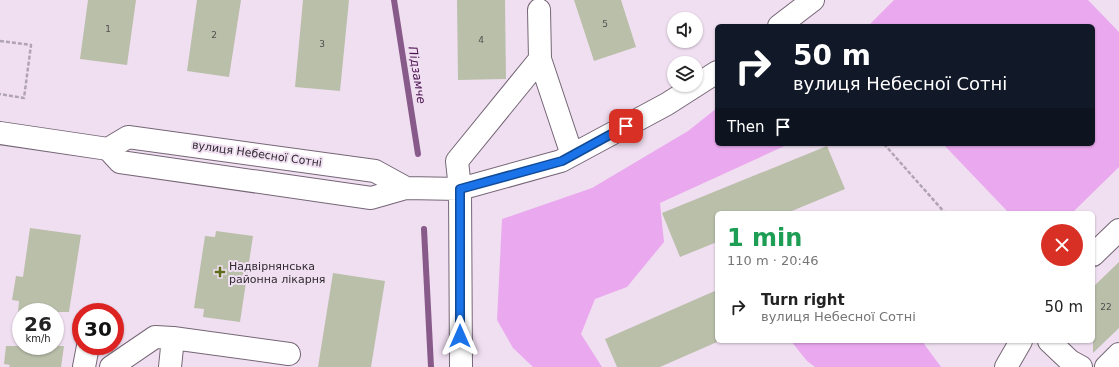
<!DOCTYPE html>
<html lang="en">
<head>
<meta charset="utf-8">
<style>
	:root { --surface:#fff; --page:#f2f2f2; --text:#222; --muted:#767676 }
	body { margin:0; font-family:"DejaVu Sans",sans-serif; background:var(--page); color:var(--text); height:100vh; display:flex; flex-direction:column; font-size:15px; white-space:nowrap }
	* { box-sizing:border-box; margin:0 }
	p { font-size:13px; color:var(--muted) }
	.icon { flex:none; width:22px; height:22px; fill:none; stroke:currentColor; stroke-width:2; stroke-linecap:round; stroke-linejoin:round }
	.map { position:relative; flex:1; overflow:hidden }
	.sheet { position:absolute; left:715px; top:211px; width:380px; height:132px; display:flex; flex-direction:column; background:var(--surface); border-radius:6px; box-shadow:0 1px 3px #0004 }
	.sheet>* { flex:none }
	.guide { position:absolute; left:715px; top:24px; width:380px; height:122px; border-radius:6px; box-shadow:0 1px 3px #0004; background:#111827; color:#fff; overflow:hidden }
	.fabs { position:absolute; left:667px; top:12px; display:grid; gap:8px }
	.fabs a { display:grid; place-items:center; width:36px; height:36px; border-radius:50%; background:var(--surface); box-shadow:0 1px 3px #0004; font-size:20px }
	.speed { position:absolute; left:12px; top:303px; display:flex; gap:8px; font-size:20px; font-weight:700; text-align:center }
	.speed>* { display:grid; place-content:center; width:52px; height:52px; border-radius:50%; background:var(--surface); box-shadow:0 1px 3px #0004; line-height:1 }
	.speed small { font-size:10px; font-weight:400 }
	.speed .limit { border:6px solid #d22; background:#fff; color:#111 }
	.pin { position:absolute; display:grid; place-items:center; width:34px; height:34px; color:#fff; margin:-17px; border-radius:8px; box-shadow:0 2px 6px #0006 }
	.me { position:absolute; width:44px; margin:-22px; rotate:0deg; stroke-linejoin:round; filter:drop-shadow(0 0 3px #0008) }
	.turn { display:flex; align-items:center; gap:14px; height:84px; padding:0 12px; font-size:18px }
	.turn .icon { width:52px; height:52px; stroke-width:2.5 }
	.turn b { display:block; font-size:28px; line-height:34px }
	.then { display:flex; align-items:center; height:38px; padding:0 12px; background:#0003; gap:8px; font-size:15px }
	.round { display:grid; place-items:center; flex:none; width:42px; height:42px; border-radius:21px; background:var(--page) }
	.head { display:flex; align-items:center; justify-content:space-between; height:68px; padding:0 12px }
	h1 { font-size:24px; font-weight:700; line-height:30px; color:#1e9e55 }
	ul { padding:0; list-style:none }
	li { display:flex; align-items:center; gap:12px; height:56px; padding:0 12px }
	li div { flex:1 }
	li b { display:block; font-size:15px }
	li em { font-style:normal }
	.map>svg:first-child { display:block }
</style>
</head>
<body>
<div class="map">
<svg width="1119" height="367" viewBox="0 0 1119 367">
	<rect width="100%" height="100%" fill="#f0dff1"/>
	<path fill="#eaa9ef" d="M894,0H1088L1119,32V167L1072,213H1009L943,144H1093V26H868Z
		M717,108V144H789L660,203L664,242L627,287L595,299L581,334L602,367H533L513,348L497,320L502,219L592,188L688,131Z
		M791,341H922L941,367H815L807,361Z"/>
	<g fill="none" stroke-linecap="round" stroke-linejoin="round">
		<path stroke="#875a8a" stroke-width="6" d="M394,0L418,154
			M424,229L431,367"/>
	</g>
	<path fill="#babfaa" d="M88,0H136L127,65L80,59Z
		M197,0H241L229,77L187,71Z
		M303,0H349L340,91L295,87Z
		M457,0H505L506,79L458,80Z
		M574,0H621L636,47L594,61Z
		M827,146L845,189L787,213H717V242L680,257L662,213Z
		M30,228L81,235L69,312H18L19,301L12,300L16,276L23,277Z
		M216,231L253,236L240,322L203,317L204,309L194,308L205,236L215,237Z
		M1119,262V328L1093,353V287Z
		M333,273L385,281L371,367H318Z
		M717,290V342L660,367H617L605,339Z
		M6,346H64L61,367H9L10,365L4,364Z"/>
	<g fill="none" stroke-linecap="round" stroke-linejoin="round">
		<defs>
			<path id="minor" d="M779,26L813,0
				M540,59L572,155
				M0,133L108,149L120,162L371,198L406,188L460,189L561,161L667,104L717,72
				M108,149L128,137L375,171L406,188
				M1093,255L1119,230
				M1049,341L1070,361L1081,367
				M84,367L88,346
				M111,367L155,337L173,338
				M170,367L173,338L289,354
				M461,367L460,189L457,161L540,59L539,10
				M1006,367L1021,341
				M1106,367L1119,354"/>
		</defs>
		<use href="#minor" stroke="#756676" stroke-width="24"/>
		<path stroke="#b1a4b2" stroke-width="2.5" stroke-dasharray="4 2" stroke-linecap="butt" d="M0,41L31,45L24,98L0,94
			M884,144L945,213"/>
		<use href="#minor" stroke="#fff" stroke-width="22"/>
	</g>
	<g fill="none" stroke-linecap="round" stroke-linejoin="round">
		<defs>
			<path id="route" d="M460,336V189L562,161L626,126"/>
		</defs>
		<use href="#route" stroke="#114b97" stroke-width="10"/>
		<use href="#route" stroke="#1a73e8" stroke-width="7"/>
	</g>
	<path fill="#5f6e18" stroke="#f0dff1" stroke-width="1.5" d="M218 266h4v4h4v4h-4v4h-4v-4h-4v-4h4z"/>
	<g text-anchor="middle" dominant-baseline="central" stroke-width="4" stroke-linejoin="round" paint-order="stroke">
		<g font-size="9" fill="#524f4f">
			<text x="605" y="24">5</text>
			<text x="108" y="29">1</text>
			<text x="214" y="35">2</text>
			<text x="481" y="40">4</text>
			<text x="322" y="44">3</text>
			<text x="1106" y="307">22</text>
		</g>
		<g font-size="11" fill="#302a31" stroke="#f0dff1">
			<text transform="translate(257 154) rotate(8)">вулиця Небесної Сотні</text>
		</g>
		<g font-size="11" fill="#302a31" stroke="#f0dff1" text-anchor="start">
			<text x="229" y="266">Надвірнянська<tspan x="229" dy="13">районна лікарня</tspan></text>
		</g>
		<g font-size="12" font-style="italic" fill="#4b1150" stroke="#f0dff1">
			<text transform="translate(417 75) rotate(81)">Підзамче</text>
		</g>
	</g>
</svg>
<div class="fabs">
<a><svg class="icon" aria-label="sound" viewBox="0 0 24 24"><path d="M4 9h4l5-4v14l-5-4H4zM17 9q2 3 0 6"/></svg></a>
<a><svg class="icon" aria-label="layers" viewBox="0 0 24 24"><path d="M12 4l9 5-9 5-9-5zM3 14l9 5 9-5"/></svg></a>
</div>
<div class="speed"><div>26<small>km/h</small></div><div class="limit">30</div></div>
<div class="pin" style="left:626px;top:126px;background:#d93025"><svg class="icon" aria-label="arrive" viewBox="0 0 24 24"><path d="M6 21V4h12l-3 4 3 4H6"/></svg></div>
<svg class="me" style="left:460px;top:336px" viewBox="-20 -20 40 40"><path d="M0-17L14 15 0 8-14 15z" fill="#1a73e8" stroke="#fff" stroke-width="4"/></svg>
<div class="guide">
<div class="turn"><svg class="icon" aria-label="right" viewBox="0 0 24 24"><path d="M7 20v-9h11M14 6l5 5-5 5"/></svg><div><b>50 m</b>вулиця Небесної Сотні</div></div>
<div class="then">Then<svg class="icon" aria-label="arrive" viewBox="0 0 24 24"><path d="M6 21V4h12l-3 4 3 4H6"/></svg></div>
</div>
<section class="sheet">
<div class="head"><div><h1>1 min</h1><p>110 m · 20:46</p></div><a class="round" style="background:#d93025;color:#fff"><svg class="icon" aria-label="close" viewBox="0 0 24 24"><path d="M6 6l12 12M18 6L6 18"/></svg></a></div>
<ul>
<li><svg class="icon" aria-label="right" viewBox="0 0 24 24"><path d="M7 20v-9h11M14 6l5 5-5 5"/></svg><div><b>Turn right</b><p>вулиця Небесної Сотні</p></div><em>50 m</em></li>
</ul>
</section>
</div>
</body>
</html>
